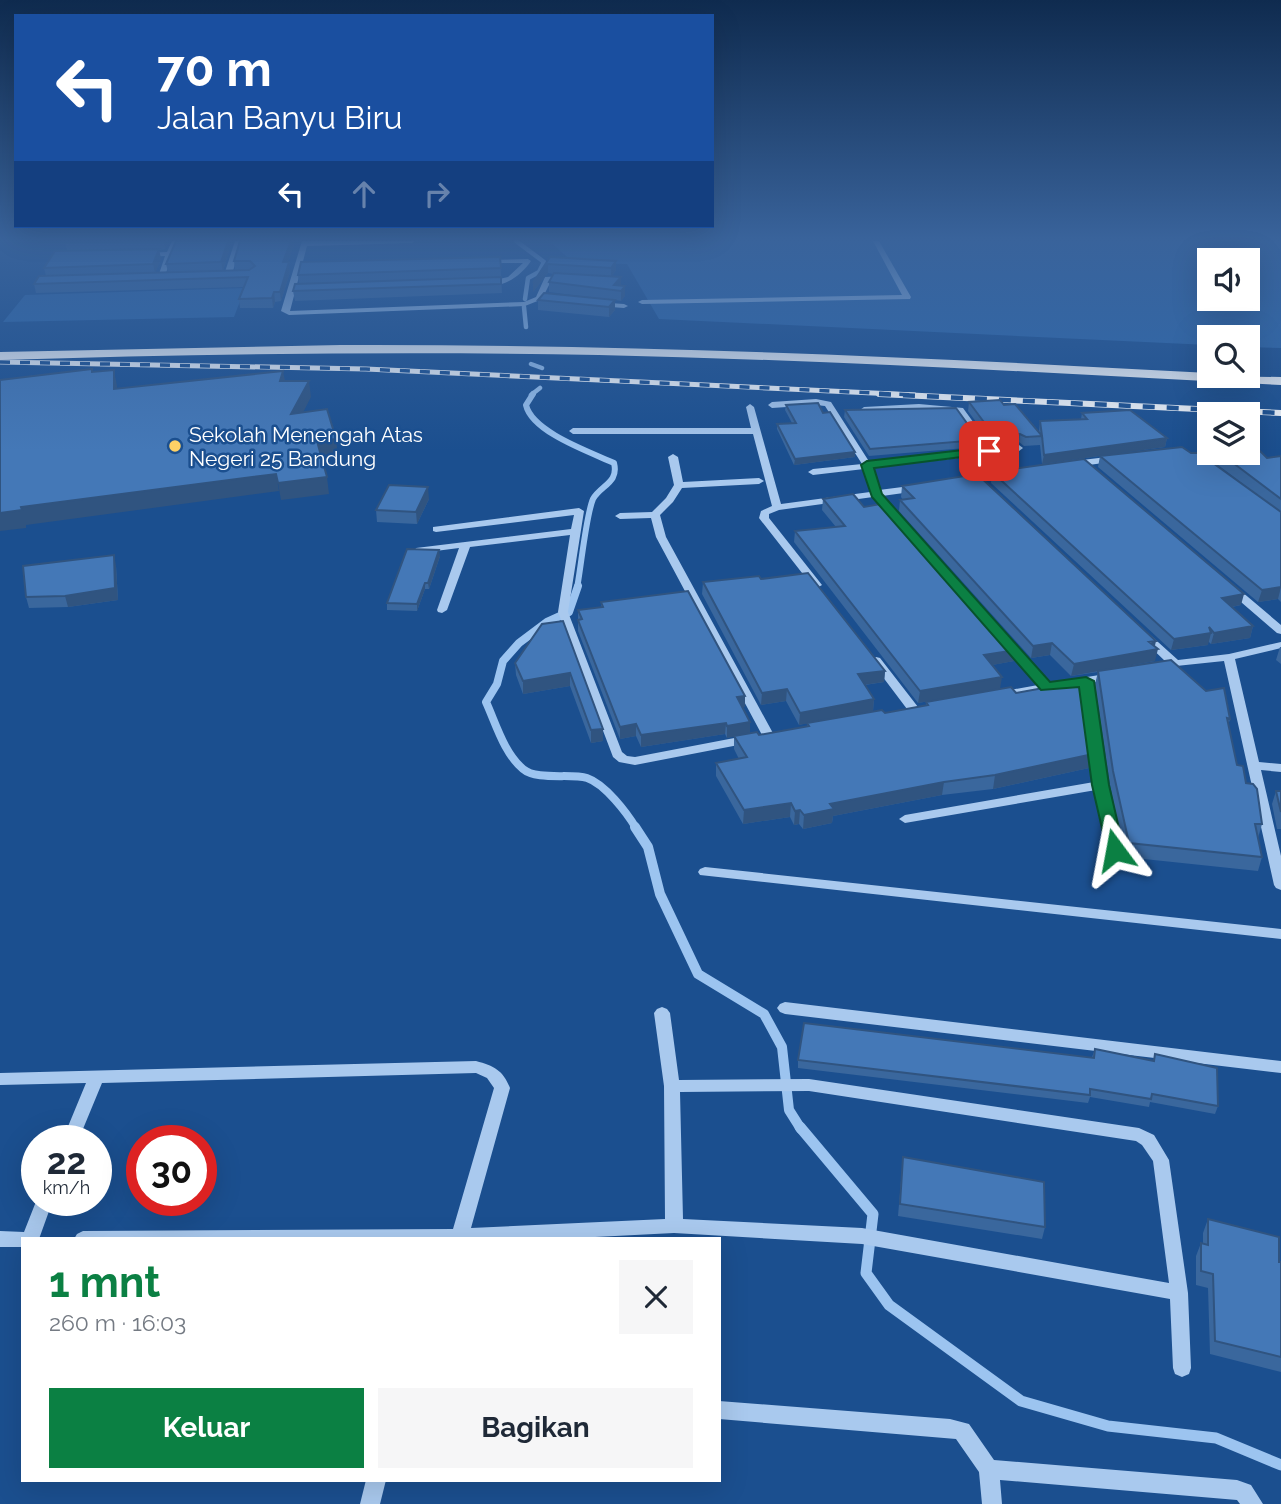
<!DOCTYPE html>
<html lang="id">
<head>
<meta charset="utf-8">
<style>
	:root { --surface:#fff; --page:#f6f6f7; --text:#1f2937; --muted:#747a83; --accent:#0b8043 }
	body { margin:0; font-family:Raleway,sans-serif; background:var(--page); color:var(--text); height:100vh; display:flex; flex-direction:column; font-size:26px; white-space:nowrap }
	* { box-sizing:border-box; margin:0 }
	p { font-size:23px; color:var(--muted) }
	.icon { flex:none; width:38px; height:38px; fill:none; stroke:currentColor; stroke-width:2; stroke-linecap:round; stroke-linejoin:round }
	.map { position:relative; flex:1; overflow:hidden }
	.side { position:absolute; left:21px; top:1237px; width:700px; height:245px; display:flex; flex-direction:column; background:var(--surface); border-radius:0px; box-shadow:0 7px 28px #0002 }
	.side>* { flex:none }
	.banner { position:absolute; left:14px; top:14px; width:700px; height:214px; border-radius:0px; box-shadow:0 7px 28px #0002; background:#1a4fa0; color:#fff; overflow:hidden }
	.fabs { position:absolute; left:1197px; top:248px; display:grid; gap:14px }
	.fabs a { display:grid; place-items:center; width:63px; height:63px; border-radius:0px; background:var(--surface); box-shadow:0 7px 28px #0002; font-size:35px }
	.speed { position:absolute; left:21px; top:1125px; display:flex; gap:14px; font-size:35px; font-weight:700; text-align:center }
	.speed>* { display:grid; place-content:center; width:91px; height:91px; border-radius:50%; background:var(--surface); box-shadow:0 7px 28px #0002; line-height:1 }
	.speed small { font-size:18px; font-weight:400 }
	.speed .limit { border:10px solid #d22; background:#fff; color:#111 }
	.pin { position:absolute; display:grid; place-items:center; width:60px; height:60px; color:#fff; margin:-30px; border-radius:14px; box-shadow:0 4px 10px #0006 }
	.me { position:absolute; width:77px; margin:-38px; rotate:347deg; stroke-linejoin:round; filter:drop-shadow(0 0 5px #0008) }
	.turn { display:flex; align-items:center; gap:24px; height:147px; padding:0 28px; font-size:32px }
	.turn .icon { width:91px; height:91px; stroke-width:2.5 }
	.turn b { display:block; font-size:49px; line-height:60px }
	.lanes { display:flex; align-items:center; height:66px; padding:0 28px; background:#0003; justify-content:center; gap:35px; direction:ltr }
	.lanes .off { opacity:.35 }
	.round { display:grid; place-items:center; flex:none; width:74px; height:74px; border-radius:0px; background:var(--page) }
	.headline { display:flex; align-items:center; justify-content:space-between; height:119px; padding:0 28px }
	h1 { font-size:42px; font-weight:700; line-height:52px; color:var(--accent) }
	.action { display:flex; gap:14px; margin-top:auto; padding:14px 28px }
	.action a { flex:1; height:80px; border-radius:0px; background:var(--accent); color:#fff; font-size:28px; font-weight:700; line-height:80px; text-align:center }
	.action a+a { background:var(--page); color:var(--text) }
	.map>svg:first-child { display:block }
</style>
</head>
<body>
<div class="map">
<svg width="1281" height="1504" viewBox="0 0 1281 1504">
	<rect width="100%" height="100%" fill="#1b4f8f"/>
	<path fill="#2e69ad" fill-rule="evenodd" d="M549,241H1281V348L1248,347V338H1209V345L659,319L627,264L574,263ZM1209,261H1248V299H1209Z
		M245,288L234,317L3,322L25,295Z"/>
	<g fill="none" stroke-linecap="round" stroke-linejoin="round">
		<path stroke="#9cc4f0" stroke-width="4.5" d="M516,241L544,262L539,272L528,278L525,299
			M524,307L526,327
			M531,364L542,368
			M531,395L540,388"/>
		<path stroke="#9cc4f0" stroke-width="6" d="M533,394L526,405C532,432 590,452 614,463C619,483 601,485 593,499C586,515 581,568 577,588"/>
		<path stroke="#9cc4f0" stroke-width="8" d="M578,586L569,612L547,622L519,643L503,661L497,684L486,702C496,724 504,753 523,769C537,781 571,773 587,778C605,784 627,813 636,828"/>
		<path stroke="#9cc4f0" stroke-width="10" d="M635,827L648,847L660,894L698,974L764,1014L782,1047L789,1110L801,1129"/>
		<path stroke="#9cc4f0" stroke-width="11" d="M800,1127L873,1214L866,1273L889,1305L1021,1401L1108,1426L1216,1438L1281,1465"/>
		<path fill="#a9c9ee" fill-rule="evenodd" d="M172,241H178L164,278L157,280L165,256L145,257L142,255L145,253L167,252Z
			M235,241H241L232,275L228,277L224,275Z
			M302,241H415L412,243L307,246L290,311L524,302L536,297L545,277L565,276L569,278L551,281L543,297H548V301L540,300L525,306L289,315L281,311Z
			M873,241H879L911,297L910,299L642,304L638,302L642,300L902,295Z
			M528,259L531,261C521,276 501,291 482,283L508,277L523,263H485L483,262V260Z
			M595,302L624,304L628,306L624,308L598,306H595Z
			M816,399L831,402L870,463L983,449L957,412L919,410L861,412L860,410L864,407L919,404L963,408L992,448L1019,445L1023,448L1019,451L872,468L879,490L918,485L923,488L918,491L882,496L898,514V518H892L873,497L779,510L769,514V518L822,585L817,588L813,587L759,518L761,511L772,506L753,434H573L569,431L573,428H751L746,407L750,404L754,407L781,504L870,492L864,469L813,475L808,472L813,469L862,464L825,406L816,405L772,408L768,405L772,402Z
			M673,454L678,457L683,482L759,478L764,481L759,484L682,488L673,502L660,515L666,537L774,735L772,738H764L762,735L656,537L651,518L620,519L615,516L620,513L652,512L666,498L674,485L668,457Z
			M1115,456L1118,457V461L1074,467L1069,464L1074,461Z
			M1008,471L1011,472V476L967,484L962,481L967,478Z
			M579,508L584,511L568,612L622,752L627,756L635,757L750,735L756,739L754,742L635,765L619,762L613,757L558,612L570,535L470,547L447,610L442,613L438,612L437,610L459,548L420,553L415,550L416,548L571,529L574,515L436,532L433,531V527Z
			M1231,585L1235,586L1281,625V634L1277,633L1227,590L1226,588Z
			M1144,632L1148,633L1178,660L1229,654L1281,642V648L1235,659L1259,762L1281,764V772L1261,770L1281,856V890L1276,888L1274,885L1224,661L1157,668L1155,666L1157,664L1166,662L1140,637L1139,635Z
			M1005,637L1009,638L1049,683L1112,673L1118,676L1116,678L1092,683L1107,785L1122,850L1120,853L1115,854L1108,850L1096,790L905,823L899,819L905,815L1094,782L1081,685L999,698L993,695L999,692L1038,685L999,640Z
			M876,657L880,658L918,707L920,710L918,713H910L870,660Z
			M705,867L1281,929V939L700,875L698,872L700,869Z
			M785,1002L1281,1061V1073L785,1014L780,1012L777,1008L780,1004Z
			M662,1007L667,1009L670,1013L679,1080L809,1079L1139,1128L1154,1135L1169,1160L1188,1293L1191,1368L1189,1374L1182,1377L1175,1374L1173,1368L1170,1299L862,1244L674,1233L556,1239H74L77,1234L83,1231L453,1229L494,1088L487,1078L476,1073L102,1083L78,1141H62L86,1083L0,1085V1073L476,1061C494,1066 503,1070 510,1088L471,1228L665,1219L664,1086L654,1013L657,1009ZM809,1091L1136,1141L1142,1145L1153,1161L1169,1283L862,1228L683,1219L680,1092Z
			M37,1199L53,1200L39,1239H23V1247H0V1231L24,1232Z
			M719,1401L950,1419L969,1424L994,1460L1237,1480L1251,1485L1263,1504H1240L1237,1500L1000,1480L1002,1504H982L979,1472L956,1439L719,1419Z
			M366,1480H386L380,1504H360Z"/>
		<path fill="#fff" fill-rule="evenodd" d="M341,345C631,344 920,357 1209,373V376L1281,377V385C1054,373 827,360 599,355C399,351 200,354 0,360V352Z"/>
		<defs>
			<path id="rail-far1" d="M0,362L366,369L915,395"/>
			<path id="rail" d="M879,394L1281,413"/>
		</defs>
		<use href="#rail-far1" stroke="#fff" stroke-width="5"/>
		<use href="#rail" stroke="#fff" stroke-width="6"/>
		<use href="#rail-far1" stroke="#1b4f8f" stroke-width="3.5" stroke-dasharray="10" stroke-linecap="butt"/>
		<use href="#rail" stroke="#1b4f8f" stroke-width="4.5" stroke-dasharray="12" stroke-linecap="butt"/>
	</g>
	<path fill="#3a679d" d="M67,241H169L165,249L159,250L161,259L155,273L168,272L166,264L232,241L223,271L235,270L234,261L240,241H295L288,262L290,272L281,301L275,302L273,308H240L239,299L244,287L36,293L34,284L46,276L44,268L67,250L65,243Z
		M500,257L502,293L295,301L293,291L299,284L298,275Z
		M550,257L616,261V270L612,276L621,277V286L625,296L621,301L615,300V310L609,317L538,310V300L604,299L549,292V282L554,274L548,273L533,292Z
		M969,402L1004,405L1039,432L1040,421L1081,419L1082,413L1167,438L1165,447L1113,454L1191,453L1268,503L1214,462L1216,453H1248L1267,458L1281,456V602L1278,599L1258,602L1098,467L1100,456L1042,464L1040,445L1024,446L1019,442L993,445L968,411Z
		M786,405L823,413L855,457L794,465L777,429V424L792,423L785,410Z
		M845,410L979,440L978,447L869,456L844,417Z
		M992,472L1241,605L1232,607L1253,626L1250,638L1211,644L1208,641V645L1171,650L991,483Z
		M902,486L1154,646L1155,661L1112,669L1230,719L1228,726L1237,765L1246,783L1262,824L1258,838L1262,857L1258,871L1125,857L1110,785L1095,684L1098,672L1071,676L1050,655L1031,658L899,511L900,500H903L901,497Z
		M429,499L417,524L377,522L376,510Z
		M823,499L864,507L1014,661L992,665L1000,689L1016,693L1093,754L1089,768L993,789L942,795L833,816L832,823L803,829L799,824L794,825L790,817L743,824L716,776V763L739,759L734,749V736L727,738L725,734L641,747L636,736L620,739L578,631V610L601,607V602L745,707H742L750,722V733L759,735L807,727V723L799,725L786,701L761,705L702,594L703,582L761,579L885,671L884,682L865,685L874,699L873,711L885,713L926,706V702L952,697L918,703L794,542L795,531L836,527L822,510Z
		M440,556L429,589H425L417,611L387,610V603Z
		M116,566L118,600L68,607L29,608L26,597Z
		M563,621L603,729V741L591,743L570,686L523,694L516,675L515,663Z
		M1280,647H1281V664L1276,660Z
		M1276,791H1281V829H1277L1272,804Z
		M1095,1049L1153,1061L1155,1054L1218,1106L1215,1114L1150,1102L1149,1107L1090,1097L1088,1103L798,1068V1060L1092,1057Z
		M903,1157L1045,1227L1042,1239L898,1216Z
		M1208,1219L1281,1262V1372L1210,1354L1208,1288L1196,1285V1256L1201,1243H1203V1233Z"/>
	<path fill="#305480" d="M164,241H169L165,249Z
		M228,241H232L223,271L221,262Z
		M291,241H295L285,272L283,262Z
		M159,249L161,259L155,273L153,264Z
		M616,261V270L611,278V268Z
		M289,262L290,272L281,301L280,292Z
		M548,264V273L533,292V283Z
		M621,277V286L614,285Z
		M625,286V296L621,301V291Z
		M274,292L275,302L273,308L272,298Z
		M615,300V310L609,317V307Z
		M114,370L117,386L118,405L114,389Z
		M283,371L286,386L280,381Z
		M309,381L311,397L294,430L291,414Z
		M1020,434L1019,442L993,445L995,437Z
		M1167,438L1165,447L1042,464L1044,455Z
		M336,439L338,456L320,458L317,441Z
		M855,452V457L794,465L795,459Z
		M276,474L279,491L26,525V528L0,531V513L21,507Z
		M327,477L329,494L281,500L278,483Z
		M428,487L429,499L417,524L416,512Z
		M439,550L440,556L429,589L428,583Z
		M114,555L116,566L118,600L68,607L65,596Z
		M425,583V589L417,611V604Z
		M1281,587L1278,599L1258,602L1262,590Z
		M1244,594L1241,605L1219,609L1222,598Z
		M1253,626L1250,638L1211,644L1214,633Z
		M1211,633L1208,645L1171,650L1174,639Z
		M1156,641L1154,650L1158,649L1155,661L1071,676L1074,664Z
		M1052,643L1050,655L1031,658L1033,646Z
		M1016,650L1014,661L982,667L984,655Z
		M885,671L884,682L856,686L858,674Z
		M570,673V686L523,694V681Z
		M1002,677L1000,689L918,703L920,691Z
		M787,689L786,701L761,705L762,693Z
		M745,696V707L736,708L737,697Z
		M874,699L873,711L799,725L800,713Z
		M750,722V734L727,738V726Z
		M726,723L725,734L641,747V735Z
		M636,724V736L620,739V727Z
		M603,729V741L591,743V730Z
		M1093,754L1089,768L993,789L995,775Z
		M944,782L942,795L833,816L832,823L803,829L804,815L830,804Z
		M791,803L790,817L743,824L744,810Z
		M800,810L799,824L794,825L795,811Z"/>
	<path fill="#4478b7" stroke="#305480" stroke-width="2" d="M67,241H149L65,243Z
		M176,241H228L221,262L166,264Z
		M240,241H291L283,262H289L280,292H274L272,298L239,299L248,277L34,284L39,276L249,270L255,266L250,261H234Z
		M159,249L153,264L44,268L55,251Z
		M500,257L501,268L298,275L301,262Z
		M550,257L616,261L611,268L548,264L533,283Z
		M554,273L621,277L614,285L625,286L621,291L549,282Z
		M501,277V284L293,291L295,284Z
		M544,293L615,300L609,307L538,300Z
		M92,369V372L114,370V389L283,371L280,381H309L291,414L327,409L336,439L317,441L327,477L278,483L276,474L21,507L22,510L0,513V380Z
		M1000,400L1004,405L1015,404L1042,436L1040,421L1087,419L1082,413L1130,410L1167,438L1044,455L1042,436L1026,437L1020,434L995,437L969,402Z
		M818,403L823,413L830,412L855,452L795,459L777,424L796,423L786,405Z
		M956,408L979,440L870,449L845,410Z
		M1182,447L1191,453H1199L1281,512V587L1262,590L1100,456Z
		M1257,448L1267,458L1281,456V499L1220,453H1248V449Z
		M1084,459L1244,594L1222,598L1253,626L1214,633L1209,627L1211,633L1174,639L992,472Z
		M977,474L1156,641L1149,642L1158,649L1074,664L1052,643L1033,646L900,500L914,498L902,486Z
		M389,485L428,487L416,512L376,510Z
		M853,494L864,507L886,503L1016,650L984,655L1002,677L920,691L795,531L845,526L823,499Z
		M407,549L439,550L428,583H425L417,604L387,603Z
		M114,555L115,588L65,596L26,597L23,566Z
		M808,573L885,671L858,674L874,699L800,713L787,689L762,693L703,582L759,576L761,579Z
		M688,591L745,696L737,697L750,722L727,726L726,723L641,735L636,724L620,727L578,620L582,619L578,610L603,607L601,602Z
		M563,621L603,729L591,730L570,673L523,681L515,663L542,624Z
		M1171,660L1206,691L1224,688L1230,719L1227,718L1237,765L1243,766L1246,783L1253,784L1257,789L1262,824H1255L1262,857L1129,843L1113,771L1098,671Z
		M1082,681L1093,754L995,775L944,782L830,804L834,809L804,815L800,810L795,811L791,803L744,810L716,763L747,757L734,736L757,732L759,735L809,726L807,723L882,710L885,713L928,705L926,702L1011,687L1016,693Z
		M1276,791H1281V812Z
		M804,1023L1094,1058L1095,1049L1154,1061L1155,1054L1217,1068L1218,1106L1152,1094L1151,1099L1090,1089V1095L798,1060Z
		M903,1157L1044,1182L1045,1227L900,1204Z
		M1208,1219L1279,1237V1262H1281V1357L1215,1341L1213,1274L1201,1271V1243L1208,1245Z"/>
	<linearGradient id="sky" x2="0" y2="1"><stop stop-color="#0f2b4f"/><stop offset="0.53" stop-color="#39639b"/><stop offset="1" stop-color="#39639b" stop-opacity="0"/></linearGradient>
	<rect width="1281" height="451" fill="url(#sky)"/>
	<path fill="#0b8043" stroke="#07532c" stroke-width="2" d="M989,447L993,448V453L874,468L882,494L1050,682L1086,677L1094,681L1109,785L1124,850L1122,854L1115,856L1107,850L1092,785L1079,687L1041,690L872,497L861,465L867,461Z"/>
	<circle fill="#ffd166" stroke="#1b4f8f" stroke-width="2.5" cx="175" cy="446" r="7"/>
	<g text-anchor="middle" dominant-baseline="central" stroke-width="5" stroke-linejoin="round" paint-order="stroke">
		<g font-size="21" fill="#fff" stroke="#1b4f8f" text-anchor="start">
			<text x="189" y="434">Sekolah Menengah Atas<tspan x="189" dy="24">Negeri 25 Bandung</tspan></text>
		</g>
	</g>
</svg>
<div class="fabs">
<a><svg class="icon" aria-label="sound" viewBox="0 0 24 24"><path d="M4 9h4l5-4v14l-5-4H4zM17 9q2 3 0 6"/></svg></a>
<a><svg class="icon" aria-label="search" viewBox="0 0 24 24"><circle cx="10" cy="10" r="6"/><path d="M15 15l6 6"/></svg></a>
<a><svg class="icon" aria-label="layers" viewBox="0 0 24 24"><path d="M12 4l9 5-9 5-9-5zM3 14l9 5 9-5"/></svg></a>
</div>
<div class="speed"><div>22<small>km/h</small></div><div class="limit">30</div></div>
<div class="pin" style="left:989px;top:451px;background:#d93025"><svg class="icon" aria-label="arrive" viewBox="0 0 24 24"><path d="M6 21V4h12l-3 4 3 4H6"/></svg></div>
<svg class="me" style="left:1115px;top:850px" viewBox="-20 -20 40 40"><path d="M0-17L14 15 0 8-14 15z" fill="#0b8043" stroke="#fff" stroke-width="4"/></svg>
<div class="banner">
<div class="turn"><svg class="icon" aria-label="left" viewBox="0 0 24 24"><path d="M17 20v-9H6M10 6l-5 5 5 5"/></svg><div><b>70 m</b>Jalan Banyu Biru</div></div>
<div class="lanes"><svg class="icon" aria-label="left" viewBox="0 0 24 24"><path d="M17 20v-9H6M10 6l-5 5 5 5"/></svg><svg class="icon off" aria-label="ahead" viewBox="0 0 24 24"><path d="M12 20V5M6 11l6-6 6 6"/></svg><svg class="icon off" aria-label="right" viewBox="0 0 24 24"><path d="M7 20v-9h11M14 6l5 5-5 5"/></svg></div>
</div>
<section class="side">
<div class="headline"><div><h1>1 mnt</h1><p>260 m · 16:03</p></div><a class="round"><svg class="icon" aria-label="close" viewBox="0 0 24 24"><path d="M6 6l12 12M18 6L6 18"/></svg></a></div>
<div class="action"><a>Keluar</a><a>Bagikan</a></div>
</section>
</div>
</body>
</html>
